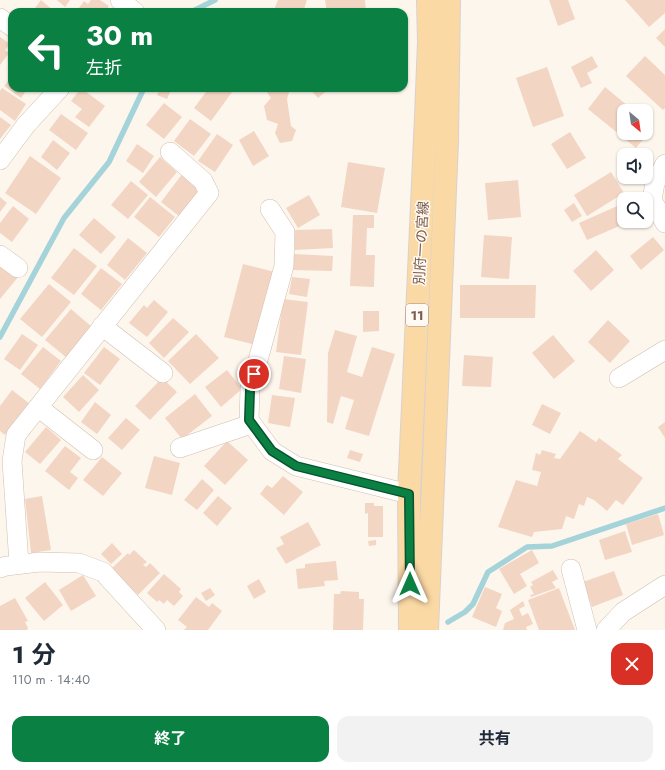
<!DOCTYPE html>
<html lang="ja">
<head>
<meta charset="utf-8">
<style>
	:root { --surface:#fff; --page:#f2f2f3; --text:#1f2937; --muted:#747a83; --accent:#0b8043 }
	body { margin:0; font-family:Jost,"Noto Sans JP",sans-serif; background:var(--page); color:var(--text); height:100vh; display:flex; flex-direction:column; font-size:15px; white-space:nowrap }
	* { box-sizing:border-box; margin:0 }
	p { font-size:13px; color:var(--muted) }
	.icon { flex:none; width:22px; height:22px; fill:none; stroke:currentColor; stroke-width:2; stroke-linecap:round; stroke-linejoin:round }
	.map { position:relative; height:630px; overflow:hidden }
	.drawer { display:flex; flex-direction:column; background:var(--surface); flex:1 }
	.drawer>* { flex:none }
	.guide { position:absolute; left:8px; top:8px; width:400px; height:84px; border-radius:12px; box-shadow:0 1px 3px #0004; background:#0b8043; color:#fff; overflow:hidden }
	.needle { width:26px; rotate:151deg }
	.controls { position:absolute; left:617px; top:104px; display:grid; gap:8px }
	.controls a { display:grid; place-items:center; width:36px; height:36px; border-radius:8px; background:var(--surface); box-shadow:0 1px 3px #0004; font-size:20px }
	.pin { position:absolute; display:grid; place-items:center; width:34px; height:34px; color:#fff; margin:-17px; border:2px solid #fff; border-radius:50%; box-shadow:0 1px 4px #0007 }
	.me { position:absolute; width:44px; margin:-22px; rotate:0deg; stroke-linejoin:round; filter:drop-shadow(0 0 3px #0008) }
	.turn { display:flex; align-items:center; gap:14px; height:84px; padding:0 12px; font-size:18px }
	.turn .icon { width:52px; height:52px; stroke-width:2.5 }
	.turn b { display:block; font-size:28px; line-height:34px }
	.round { display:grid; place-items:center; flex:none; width:42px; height:42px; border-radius:12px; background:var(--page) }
	.summary { display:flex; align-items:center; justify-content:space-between; height:68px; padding:0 12px }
	h1 { font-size:24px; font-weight:700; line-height:30px }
	.cta { display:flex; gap:8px; margin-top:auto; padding:8px 12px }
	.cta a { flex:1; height:46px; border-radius:12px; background:var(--accent); color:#fff; font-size:16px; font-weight:700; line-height:46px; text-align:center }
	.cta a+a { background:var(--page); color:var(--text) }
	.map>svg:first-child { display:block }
</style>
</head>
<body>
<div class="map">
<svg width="665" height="630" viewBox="0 0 665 630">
	<rect width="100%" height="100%" fill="#fdf6ec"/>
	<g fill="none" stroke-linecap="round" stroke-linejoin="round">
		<path stroke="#a5d3da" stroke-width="5.5" d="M191,12L215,0
			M0,337L64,218L109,162L144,88
			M448,622L465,612L473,604L488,572L527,547L552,546L665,508"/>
	</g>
	<path fill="#f3d5c3" d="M41,0L55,12H32Z
		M57,0H70L65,7Z
		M91,0H100L109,6L105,12H76L84,1L88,4Z
		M278,0H307L303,12H273Z
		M325,0H365L366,12H327Z
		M549,0H568L575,19L558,26Z
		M625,0H665V13L649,27Z
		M665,29V47L656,38Z
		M0,37L10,44L5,50L9,53L0,65Z
		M592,56L598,67L587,73L592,83L581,88L571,67Z
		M645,56L665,75V108L663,110L626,76Z
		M547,67L564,116L533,127L516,78Z
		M12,76V88H28L21,98L4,86Z
		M605,87L634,111H624V133H646V121L653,127L636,148L588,109Z
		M2,88L26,104L15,121L0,110V91Z
		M81,88L105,106L89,127L75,117L82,109L71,101Z
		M160,88H172L167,99L157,95Z
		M209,88H235L211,121L194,108Z
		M267,88L290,89L287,99L291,126L296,130L292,141L280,143L275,133L278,124L267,120L264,106L271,98L266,91Z
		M309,88H330L318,98Z
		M164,103L182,117L164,139L146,125Z
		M61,114L88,133L76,150L49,130Z
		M0,117L11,125L0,139Z
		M190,119L211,134L194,156L174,141Z
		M254,131L269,156L253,166L239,140Z
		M570,132L586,158L567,169L551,144Z
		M217,134L233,145L215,172L198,161Z
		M53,140L70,153L57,170L41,157Z
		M137,144L154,156L143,173L126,161Z
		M30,156L61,178L36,214L5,193Z
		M160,157L177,172L156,197L139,182Z
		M348,162L385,168L377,213L341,207Z
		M611,172L624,193L587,216L574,195Z
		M183,173L207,191L184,220L161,202Z
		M518,180L521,217L488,220L485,183Z
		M131,181L148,195L128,219L111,205Z
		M309,195L320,215L298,228L286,208Z
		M0,197L7,203L0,212Z
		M150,197L175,217L159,237L134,217Z
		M574,203L582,216L572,222L564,210Z
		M624,203V221H631L587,240L579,223Z
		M13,206L29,219L12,242L0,233V223Z
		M353,215H374V228H367L366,255H375L374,287L350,286Z
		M94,218L116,237L101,254L79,235Z
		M332,229L333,248L295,250L294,230Z
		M484,235L512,237L509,279L481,277Z
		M653,237L664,250L641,270L630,256Z
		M128,238L147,253L125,280L107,265Z
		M74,248L97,266L74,295L51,278Z
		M596,250L614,270L591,291L573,271Z
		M294,254L333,256L332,271L293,270Z
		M0,263L19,276L0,299Z
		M243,264L275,272L256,345L224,337Z
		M101,268L122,284L101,310L81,294Z
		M292,277L310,279L307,297L289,294Z
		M49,284L71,302L42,337L20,319Z
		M460,285H536L535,318H460Z
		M283,299L308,302L301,355L276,352Z
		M154,300L168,312L147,337L129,323L144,305L147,308Z
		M71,309L92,327L67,358L45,340Z
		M363,311H379V331L363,332Z
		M173,318L189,332L164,358L149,343Z
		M608,320L630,341L610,363L588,342Z
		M335,330L357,336L347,372L362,377L372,347L395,354L369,436L345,429L354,400L341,396L333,424L327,422L328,353Z
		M22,334L38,345L20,370L4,359Z
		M196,334L219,358L190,384L168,361Z
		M553,335L575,361L554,379L532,353Z
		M43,347L61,361L40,389L21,374Z
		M104,347L120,359L100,385L84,373Z
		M464,355L493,357L491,387L462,386Z
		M284,356L306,359L301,393L279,389Z
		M227,370L242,389L221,407L205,387Z
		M83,375L99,390L79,412L63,397Z
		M162,378L177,392L150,420L135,406Z
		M12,390L30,404L5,435L0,431V406Z
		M195,394L212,416L182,439L165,418Z
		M272,395L295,398L290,427L268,423Z
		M95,402L111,415L97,434L81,422Z
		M542,404L561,413L550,434L532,425Z
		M126,418L140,430L122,450L108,438Z
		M665,422V438L658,427Z
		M46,427L61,440L40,464L25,452Z
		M580,431L596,442L599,438L622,455L618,459L643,478L623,505L616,500L607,511L594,500L587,497L584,506L579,504L574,519L566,516L562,529L534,532L532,537L498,527L516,480L537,486L541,472L532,470L536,453L540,455L542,450L556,454L554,458L560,459Z
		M227,441L248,460L225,485L204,466Z
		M65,446L81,458L70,472L78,478L69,490L45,471Z
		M350,450L363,454L360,462L347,458Z
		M154,456L180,463L172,495L145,488Z
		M102,457L122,473L103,496L83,480Z
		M283,476L303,492L284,515L260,494L267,485L272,488Z
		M202,479L214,490L197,510L184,500Z
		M42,496L51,550L31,553L25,499Z
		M218,496L232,508L217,526L203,513Z
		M365,503H374V506H383V537H368V513L365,514Z
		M658,514L664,535L632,545L626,524Z
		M308,522L321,545L286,564L276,548L284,544L280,537Z
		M625,531L632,552L605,560L599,540Z
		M376,540V545L369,546L368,541Z
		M112,543L122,554L111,564L101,554Z
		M134,550L147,562L143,565L146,567L150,563L160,573L138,595L111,569L128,553L129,555Z
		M532,550L539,563L520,574L527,586L514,594L499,569Z
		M336,561L338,580L324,581L325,586L298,589L296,569L305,568V564Z
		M553,570L558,579L552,582L556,588L531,597L530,595L534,594L530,587L533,585L531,582Z
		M614,571L623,595L592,607L583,582Z
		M164,574L181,589L179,592L183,596L174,606L167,600L164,604L159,600L157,602L147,593Z
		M83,575L96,596L71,611L59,590Z
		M259,579L266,592L254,599L247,586Z
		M45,582L63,605L44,621L25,598Z
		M485,587L502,594L496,608L502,611L496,627L472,617Z
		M210,588L215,595L206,601L201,593Z
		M559,588L575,630H539L528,600Z
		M341,591L359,592V599H364L363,630H333L334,594H340Z
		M196,597L209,607L212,603L222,611L208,630H184L187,627L178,620Z
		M15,598L28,621L25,622L28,628L27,630H0V606Z
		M523,601L525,606L519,609L522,616L528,613L533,624L526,627L527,630H503L505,623L514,619L510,610Z"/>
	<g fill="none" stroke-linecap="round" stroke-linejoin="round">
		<defs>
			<path id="minor" d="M120,0L135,12
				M0,18L12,27
				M0,160L26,125L60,88
				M665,164L655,183L652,200L665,223
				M270,209L285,232L284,266L250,389L249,420L272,451L296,466L409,494
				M0,255L18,268
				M102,326L163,373
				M619,378L665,350
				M38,407L93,450
				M180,448L251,424
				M19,564L12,461L16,435L209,193L203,181L170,152
				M0,568L6,566L40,562L79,563L103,572L156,630
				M571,569L587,630
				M606,630L623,612L665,585"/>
			<path id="major" d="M410,630L409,494L426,116L429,42L428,0
				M427,630L447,141L449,0"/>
		</defs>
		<use href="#minor" stroke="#d1beb0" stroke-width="20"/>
		<use href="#major" stroke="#dad1cd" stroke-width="24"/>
		<use href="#minor" stroke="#fff" stroke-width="19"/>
		<use href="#major" stroke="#fbd9a5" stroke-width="22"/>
	</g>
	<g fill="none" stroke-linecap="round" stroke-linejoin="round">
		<defs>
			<path id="route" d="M254,374L250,390L249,420L272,451L296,466L409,494L410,584"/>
		</defs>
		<use href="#route" stroke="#07532c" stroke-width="10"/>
		<use href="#route" stroke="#0b8043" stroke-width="7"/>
	</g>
	<g text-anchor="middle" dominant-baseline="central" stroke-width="3" stroke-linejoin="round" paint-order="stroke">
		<rect fill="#fffaf3" stroke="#a28b7f" stroke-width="1" x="406" y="304" width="22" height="22" rx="3"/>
		<g font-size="13" font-weight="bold" fill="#7a5c4d">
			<text x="417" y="315">11</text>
		</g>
		<g font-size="14" fill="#7a5c4d" stroke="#fffaf3">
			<text transform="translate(421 243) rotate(-87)">別府一の宮線</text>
		</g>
	</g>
</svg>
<div class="controls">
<a><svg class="needle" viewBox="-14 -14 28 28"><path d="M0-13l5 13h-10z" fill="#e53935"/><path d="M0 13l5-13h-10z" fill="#747a83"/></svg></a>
<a><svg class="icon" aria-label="sound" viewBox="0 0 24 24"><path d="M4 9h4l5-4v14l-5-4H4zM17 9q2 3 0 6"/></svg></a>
<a><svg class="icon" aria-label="search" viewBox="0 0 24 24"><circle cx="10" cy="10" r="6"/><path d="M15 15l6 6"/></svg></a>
</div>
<div class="pin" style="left:254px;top:374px;background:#d93025"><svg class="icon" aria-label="arrive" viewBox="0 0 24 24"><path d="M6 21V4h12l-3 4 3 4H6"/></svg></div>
<svg class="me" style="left:410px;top:584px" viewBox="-20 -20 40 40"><path d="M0-17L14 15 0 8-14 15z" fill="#0b8043" stroke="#fff" stroke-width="4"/></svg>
<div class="guide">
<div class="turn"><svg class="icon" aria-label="left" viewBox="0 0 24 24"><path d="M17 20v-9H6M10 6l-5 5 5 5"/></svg><div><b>30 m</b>左折</div></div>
</div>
</div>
<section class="drawer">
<div class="summary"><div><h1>1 分</h1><p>110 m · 14:40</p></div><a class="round" style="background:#d93025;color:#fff"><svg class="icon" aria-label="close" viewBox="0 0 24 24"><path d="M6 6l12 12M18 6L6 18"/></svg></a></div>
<div class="cta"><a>終了</a><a>共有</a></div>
</section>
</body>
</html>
